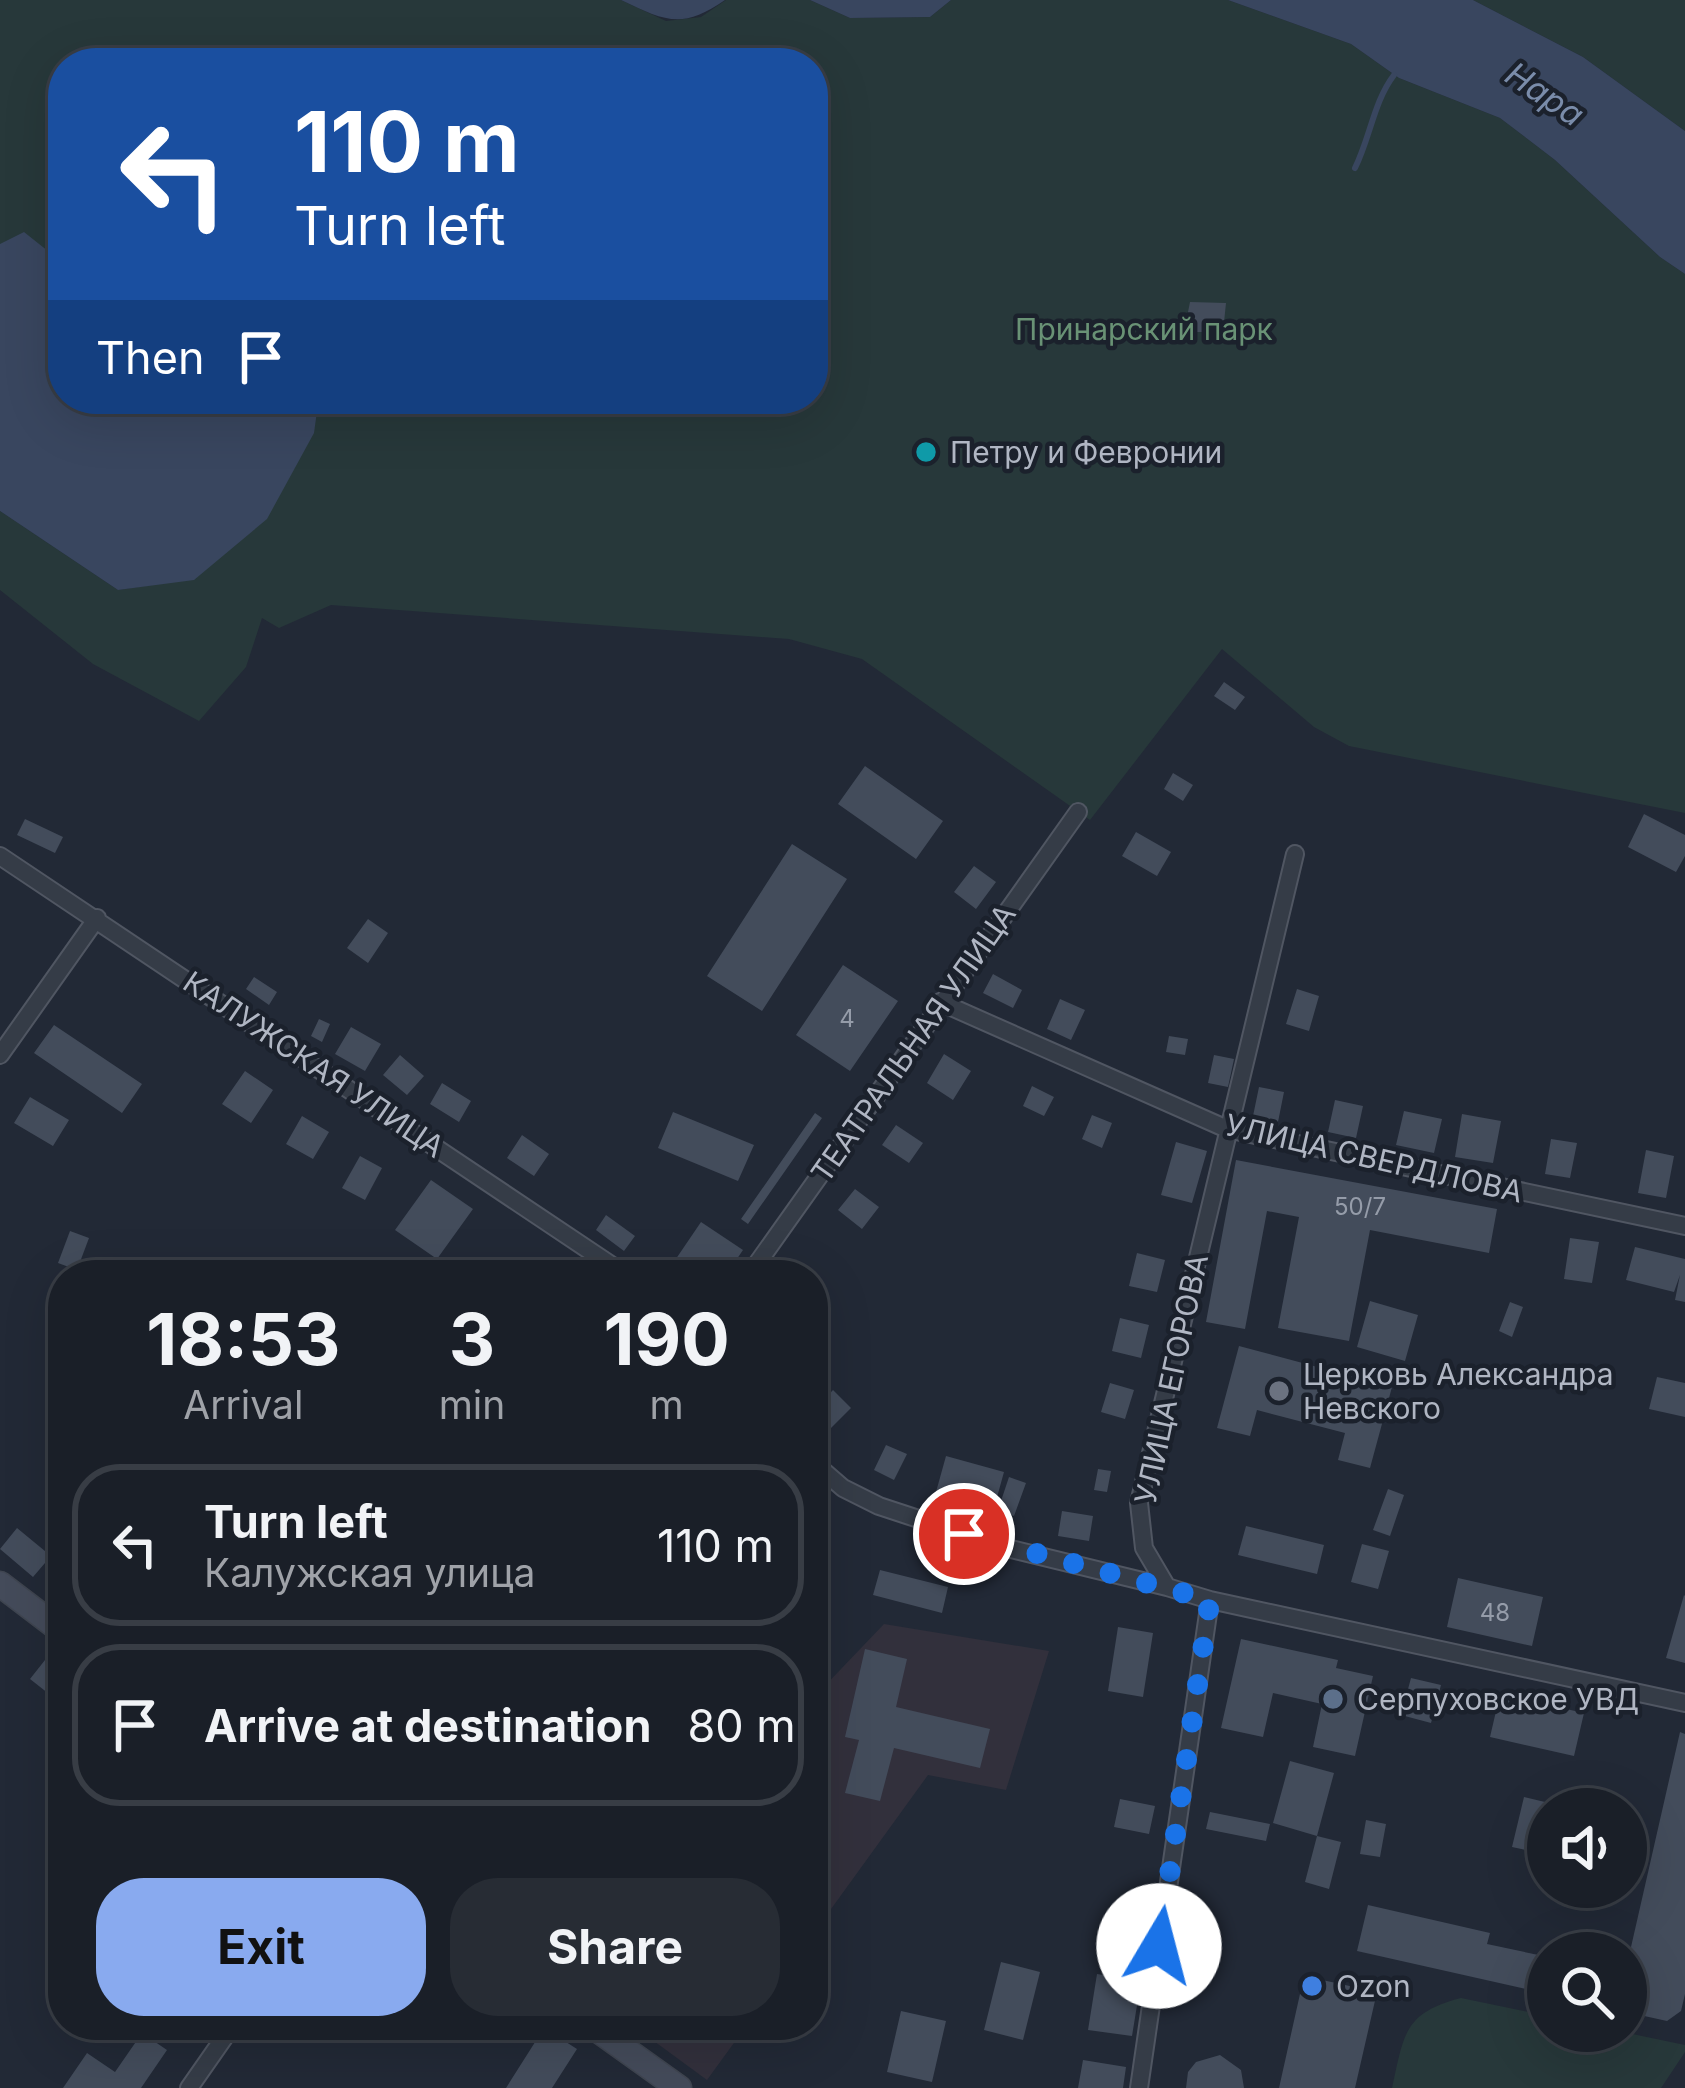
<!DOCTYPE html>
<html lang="en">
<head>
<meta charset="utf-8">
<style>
	:root { --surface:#1a1f28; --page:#272c34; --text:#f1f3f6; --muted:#9fa2a8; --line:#383d45; --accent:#89aaef }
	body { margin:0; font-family:Inter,sans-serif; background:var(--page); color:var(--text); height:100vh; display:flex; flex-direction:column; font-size:45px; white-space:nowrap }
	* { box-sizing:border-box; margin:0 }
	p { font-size:39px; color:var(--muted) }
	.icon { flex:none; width:66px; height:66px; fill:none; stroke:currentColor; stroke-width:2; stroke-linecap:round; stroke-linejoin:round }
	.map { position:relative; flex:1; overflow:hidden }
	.details { position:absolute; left:48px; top:1260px; width:780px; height:780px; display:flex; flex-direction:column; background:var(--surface); border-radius:48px; box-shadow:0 12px 48px #0002,0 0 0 3px var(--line) }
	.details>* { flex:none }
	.top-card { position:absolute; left:48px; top:48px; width:780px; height:366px; border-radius:48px; box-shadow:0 12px 48px #0002,0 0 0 3px var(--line); background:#1a4fa0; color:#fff; overflow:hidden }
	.controls { position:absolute; left:1527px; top:1788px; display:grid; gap:24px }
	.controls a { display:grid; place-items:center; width:120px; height:120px; border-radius:50%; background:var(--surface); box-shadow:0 12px 48px #0002,0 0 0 3px var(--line); font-size:60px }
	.pin { position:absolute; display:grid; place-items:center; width:102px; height:102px; color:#fff; margin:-51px; border:6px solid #fff; border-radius:50%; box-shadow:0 3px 12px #0007 }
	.me { position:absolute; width:132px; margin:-66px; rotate:8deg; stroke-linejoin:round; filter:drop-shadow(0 0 9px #0008) }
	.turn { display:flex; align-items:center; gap:42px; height:252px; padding:0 48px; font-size:54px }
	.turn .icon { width:156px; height:156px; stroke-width:2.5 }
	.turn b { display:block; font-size:84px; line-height:102px }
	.then { display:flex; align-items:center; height:114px; padding:0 48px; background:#0003; gap:24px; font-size:45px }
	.eta { display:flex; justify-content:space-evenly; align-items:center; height:204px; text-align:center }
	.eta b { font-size:72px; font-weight:700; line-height:84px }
	.action { display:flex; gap:24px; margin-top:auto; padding:24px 48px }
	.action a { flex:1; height:138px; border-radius:48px; background:var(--accent); color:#111; font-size:48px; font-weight:700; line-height:138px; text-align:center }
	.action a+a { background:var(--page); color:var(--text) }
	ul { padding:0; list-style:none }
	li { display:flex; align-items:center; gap:36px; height:162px; margin:0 24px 18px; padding:0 24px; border:6px solid var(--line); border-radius:48px }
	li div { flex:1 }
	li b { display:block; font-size:45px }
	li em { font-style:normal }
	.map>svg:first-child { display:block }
</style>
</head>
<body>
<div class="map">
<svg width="1685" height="2088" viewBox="0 0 1685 2088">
	<rect width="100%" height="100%" fill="#222936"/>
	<path fill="#32303c" d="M884,1624L1049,1651L1006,1790L928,1775L813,1934V1689L819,1692Z
		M632,2025H747L707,2080Z"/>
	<path fill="#27383a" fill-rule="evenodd" d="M0,0H621L666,21L701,17L726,0H810L850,18L930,17L951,0H1228L1351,44L1399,78L1500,118L1555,160L1660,257L1685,274V813L1349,746L1314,727L1222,649L1090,820L862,659L789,639L331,605L279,628L262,618L246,667L199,721L93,664L0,590V511L118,590L197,578L0,453ZM63,63H813V399H63Z
		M1473,0H1685V131L1583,57Z
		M1461,1998L1548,2016V2031H1618L1685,2045V2052L1661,2088H1392C1404,2035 1403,2013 1461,1998Z"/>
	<path fill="#39465f" d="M621,0H725C682,30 665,21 621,0Z
		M810,0H951L930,17L850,18Z
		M1228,0H1473L1583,57L1685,131V274L1660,257L1555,160L1500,118L1399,78L1351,44Z
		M24,232L63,263V399H312L317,411L314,433L267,519L194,580L118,590L0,511V244Z"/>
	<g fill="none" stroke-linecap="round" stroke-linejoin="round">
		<path stroke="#39465f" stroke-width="6" d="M1355,168C1370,138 1374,101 1394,75"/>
	</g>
	<path fill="#434c5b" d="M1190,302L1226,303L1223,332H1184Z
		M1224,682L1245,697L1235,710L1214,696Z
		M865,766L943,821L916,859L838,804Z
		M1173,773L1193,785L1183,801L1164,789Z
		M1644,814L1685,835V856L1676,872L1628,847Z
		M25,819L63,837L55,853L17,835Z
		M1136,832L1171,852L1157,876L1122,856Z
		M792,844L847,879L762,1011L707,976Z
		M974,866L996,882L976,909L954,892Z
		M368,919L388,933L368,963L347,948Z
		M843,965L898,1001L850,1071L796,1035Z
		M993,974L1022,990L1013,1008L983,993Z
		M254,977L277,992L269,1005L246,989Z
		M1297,989L1319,996L1309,1031L1286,1024Z
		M1060,999L1085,1010L1071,1040L1047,1029Z
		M319,1019L330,1024L322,1042L311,1036Z
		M54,1025L142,1084L122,1113L34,1053Z
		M351,1027L381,1044L365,1071L335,1054Z
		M1169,1036L1188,1039L1185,1055L1166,1052Z
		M944,1054L971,1071L953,1100L927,1083Z
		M400,1055L424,1076L407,1095L383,1075Z
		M1214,1055L1234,1059L1228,1087L1208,1083Z
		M245,1071L273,1090L251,1123L222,1104Z
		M442,1083L471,1101L459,1122L430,1104Z
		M1032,1086L1054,1097L1044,1116L1023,1106Z
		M1259,1087L1284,1092L1278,1122L1253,1116Z
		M30,1097L69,1120L53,1146L14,1123Z
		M1335,1100L1363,1106L1356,1138L1328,1132Z
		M1404,1111L1442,1119L1434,1153L1396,1145Z
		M673,1112L754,1145L738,1181L658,1148Z
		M815,1113L822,1118L748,1224L741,1219Z
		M1462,1114L1501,1121L1493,1163L1455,1157Z
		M1092,1115L1112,1123L1102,1148L1082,1139Z
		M302,1116L329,1132L313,1159L286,1144Z
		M896,1125L923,1143L909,1163L882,1145Z
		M522,1135L549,1154L534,1176L507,1158Z
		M1551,1139L1577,1143L1570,1178L1545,1174Z
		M1176,1142L1207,1151L1192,1203L1161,1195Z
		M1646,1150L1674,1156L1666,1198L1638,1193Z
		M360,1156L382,1168L365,1200L342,1188Z
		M1236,1160L1497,1209L1489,1253L1370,1230L1349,1341L1278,1328L1299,1217L1267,1211L1245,1329L1206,1322Z
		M431,1180L473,1209L437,1259L395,1230Z
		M855,1189L879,1207L862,1229L838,1210Z
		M606,1215L635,1236L624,1251L596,1230Z
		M701,1222L743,1250L726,1275H665Z
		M70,1231L89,1238L77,1270L58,1263Z
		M1570,1238L1599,1242L1592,1283L1564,1279Z
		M1635,1247L1685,1259V1302L1675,1300L1680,1275L1674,1292L1626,1280Z
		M1137,1253L1165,1260L1157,1292L1129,1286Z
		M502,1257L528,1275H490Z
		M813,1282L828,1292L813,1313Z
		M1370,1301L1418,1315L1405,1361L1357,1347Z
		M1510,1302L1523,1307L1512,1337L1499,1331Z
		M1120,1318L1149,1325L1141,1358L1112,1351Z
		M1239,1346L1392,1387L1370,1468L1338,1460L1345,1433L1257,1410L1250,1436L1217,1428Z
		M1657,1377L1685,1383V1417L1649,1409Z
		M1110,1383L1134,1390L1125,1419L1101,1412Z
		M833,1390L851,1408L825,1434L813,1423V1411Z
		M886,1445L907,1454L894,1480L874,1470Z
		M946,1456L1004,1472L994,1508L936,1492Z
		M1098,1469L1111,1471L1107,1492L1094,1490Z
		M1009,1477L1026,1483L1014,1516L998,1510Z
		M1388,1489L1404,1495L1390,1536L1373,1530Z
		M1062,1511L1093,1516L1089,1541L1058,1536Z
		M1246,1526L1324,1545L1317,1574L1238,1555Z
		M17,1528L51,1556L33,1577L0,1549Z
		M1362,1544L1389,1551L1378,1589L1351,1582Z
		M880,1570L948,1587L942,1613L873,1595Z
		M1458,1578L1543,1597L1532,1646L1447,1627Z
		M1684,1595L1685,1596V1663L1666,1658Z
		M1118,1627L1153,1633L1143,1697L1108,1691Z
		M1241,1639L1338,1660L1336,1668L1373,1676L1355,1756L1313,1747L1322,1704L1273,1693L1263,1737L1221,1728Z
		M865,1649L907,1659L896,1707L990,1729L980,1768L894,1748L880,1801L845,1793L859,1740L845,1737Z
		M45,1660L63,1675V1705L30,1679Z
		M1411,1678L1441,1685L1431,1723L1401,1715Z
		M1500,1694L1584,1713L1574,1756L1490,1737Z
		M1680,1732L1685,1734V1994L1681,2011L1667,2021L1626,2012V1969Z
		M1290,1761L1334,1773L1317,1836L1273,1823Z
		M1524,1797L1566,1807L1548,1809V1855L1512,1847Z
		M1120,1799L1155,1806L1149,1834L1114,1827Z
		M1210,1812L1270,1824L1266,1841L1206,1829Z
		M1366,1820L1386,1824L1380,1857L1360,1854Z
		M1317,1836L1341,1842L1329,1889L1305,1882Z
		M1368,1905L1490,1933L1487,1944L1548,1957V1994L1357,1951Z
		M1001,1962L1040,1972L1023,2040L984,2030Z
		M1097,1974L1141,1981L1132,2036L1088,2030Z
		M1304,1976L1377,1992L1355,2088H1279Z
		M901,2011L946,2021L932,2082L887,2072Z
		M544,2028L577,2049L552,2088H506Z
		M142,2033L167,2050L141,2088H63L87,2053L115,2072Z
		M1220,2055L1241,2070L1244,2088H1186L1188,2072L1196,2062Z
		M1083,2060L1126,2067L1123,2088H1078Z"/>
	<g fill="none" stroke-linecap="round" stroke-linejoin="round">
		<defs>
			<path id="street" d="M1295,854L1139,1503L1144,1548L1167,1587L1210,1600L1685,1703
				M0,856L626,1275
				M940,1002L1227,1129L1685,1226
				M0,1055L97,918
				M749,1275L1078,812
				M813,1462L843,1488L879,1506L1007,1548L1167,1587
				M189,2088L233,2025
				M1139,2088L1210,1600"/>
			<path id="secondary" d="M0,1584L63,1632
				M591,2025L679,2088"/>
		</defs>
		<use href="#street" stroke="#505662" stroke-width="20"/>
		<use href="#secondary" stroke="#3f4550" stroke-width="27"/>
		<use href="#street" stroke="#353c47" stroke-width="16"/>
		<use href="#secondary" stroke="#444b5a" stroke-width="24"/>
	</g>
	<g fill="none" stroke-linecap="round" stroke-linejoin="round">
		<path stroke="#1a73e8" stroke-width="21" stroke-dasharray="0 37.8" d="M964,1534L1210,1600L1159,1946"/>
	</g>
	<circle fill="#0f9aa8" stroke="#1b212c" stroke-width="4.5" cx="926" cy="452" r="12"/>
	<circle fill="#6b7280" stroke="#1b212c" stroke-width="4.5" cx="1279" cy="1391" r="12"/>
	<circle fill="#5c6f8a" stroke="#1b212c" stroke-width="4.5" cx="1333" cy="1699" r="12"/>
	<circle fill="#3f7fe0" stroke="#1b212c" stroke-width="4.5" cx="1312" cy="1986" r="12"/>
	<g text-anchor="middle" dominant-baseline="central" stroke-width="9" stroke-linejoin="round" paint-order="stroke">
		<g font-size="24" fill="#959ca9">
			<text x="847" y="1018">4</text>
			<text x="1360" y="1206">50/7</text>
			<text x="1495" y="1612">48</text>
		</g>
		<g font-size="30" fill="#699275" stroke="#1b212c">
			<text x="1144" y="329">Принарский парк</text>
		</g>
		<g font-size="30" fill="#b0b6c3" stroke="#1b212c" text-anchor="start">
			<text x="950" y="452">Петру и Февронии</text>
			<text x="1303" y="1374">Церковь Александра<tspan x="1303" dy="34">Невского</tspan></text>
			<text x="1357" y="1699">Серпуховское УВД</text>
			<text x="1336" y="1986">Ozon</text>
		</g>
		<g font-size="30" fill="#b0b6c3" stroke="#1b212c">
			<text transform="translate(913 1043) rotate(-55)">ТЕАТРАЛЬНАЯ УЛИЦА</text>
			<text transform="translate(314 1064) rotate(34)">КАЛУЖСКАЯ УЛИЦА</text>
			<text transform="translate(1374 1158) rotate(13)">УЛИЦА СВЕРДЛОВА</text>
			<text transform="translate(1171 1379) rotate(-78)">УЛИЦА ЕГОРОВА</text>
		</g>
		<g font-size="33" font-style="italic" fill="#7a8caa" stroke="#1b212c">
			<text transform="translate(1545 94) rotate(34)">Нара</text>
		</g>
	</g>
</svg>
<div class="controls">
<a><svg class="icon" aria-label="sound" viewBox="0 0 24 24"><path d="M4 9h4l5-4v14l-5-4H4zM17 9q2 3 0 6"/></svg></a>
<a><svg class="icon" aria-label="search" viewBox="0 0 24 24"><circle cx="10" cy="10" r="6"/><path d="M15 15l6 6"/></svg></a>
</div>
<div class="pin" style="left:964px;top:1534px;background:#d93025"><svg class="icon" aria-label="arrive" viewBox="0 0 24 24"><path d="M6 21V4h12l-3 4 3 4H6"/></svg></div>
<svg class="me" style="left:1159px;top:1946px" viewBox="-20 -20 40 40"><circle r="19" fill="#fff"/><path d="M0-13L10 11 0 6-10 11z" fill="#1a73e8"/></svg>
<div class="top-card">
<div class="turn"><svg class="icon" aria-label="left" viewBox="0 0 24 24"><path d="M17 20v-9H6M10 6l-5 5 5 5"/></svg><div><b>110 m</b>Turn left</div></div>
<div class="then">Then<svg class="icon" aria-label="arrive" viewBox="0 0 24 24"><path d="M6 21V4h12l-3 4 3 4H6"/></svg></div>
</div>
<section class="details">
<div class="eta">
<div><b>18:53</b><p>Arrival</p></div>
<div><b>3</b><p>min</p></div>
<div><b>190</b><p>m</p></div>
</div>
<ul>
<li><svg class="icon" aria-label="left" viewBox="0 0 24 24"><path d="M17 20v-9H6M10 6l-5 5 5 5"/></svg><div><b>Turn left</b><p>Калужская улица</p></div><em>110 m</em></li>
<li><svg class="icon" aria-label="arrive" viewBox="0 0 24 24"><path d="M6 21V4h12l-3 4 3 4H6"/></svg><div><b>Arrive at destination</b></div><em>80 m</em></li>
</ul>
<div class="action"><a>Exit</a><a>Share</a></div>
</section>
</div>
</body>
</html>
